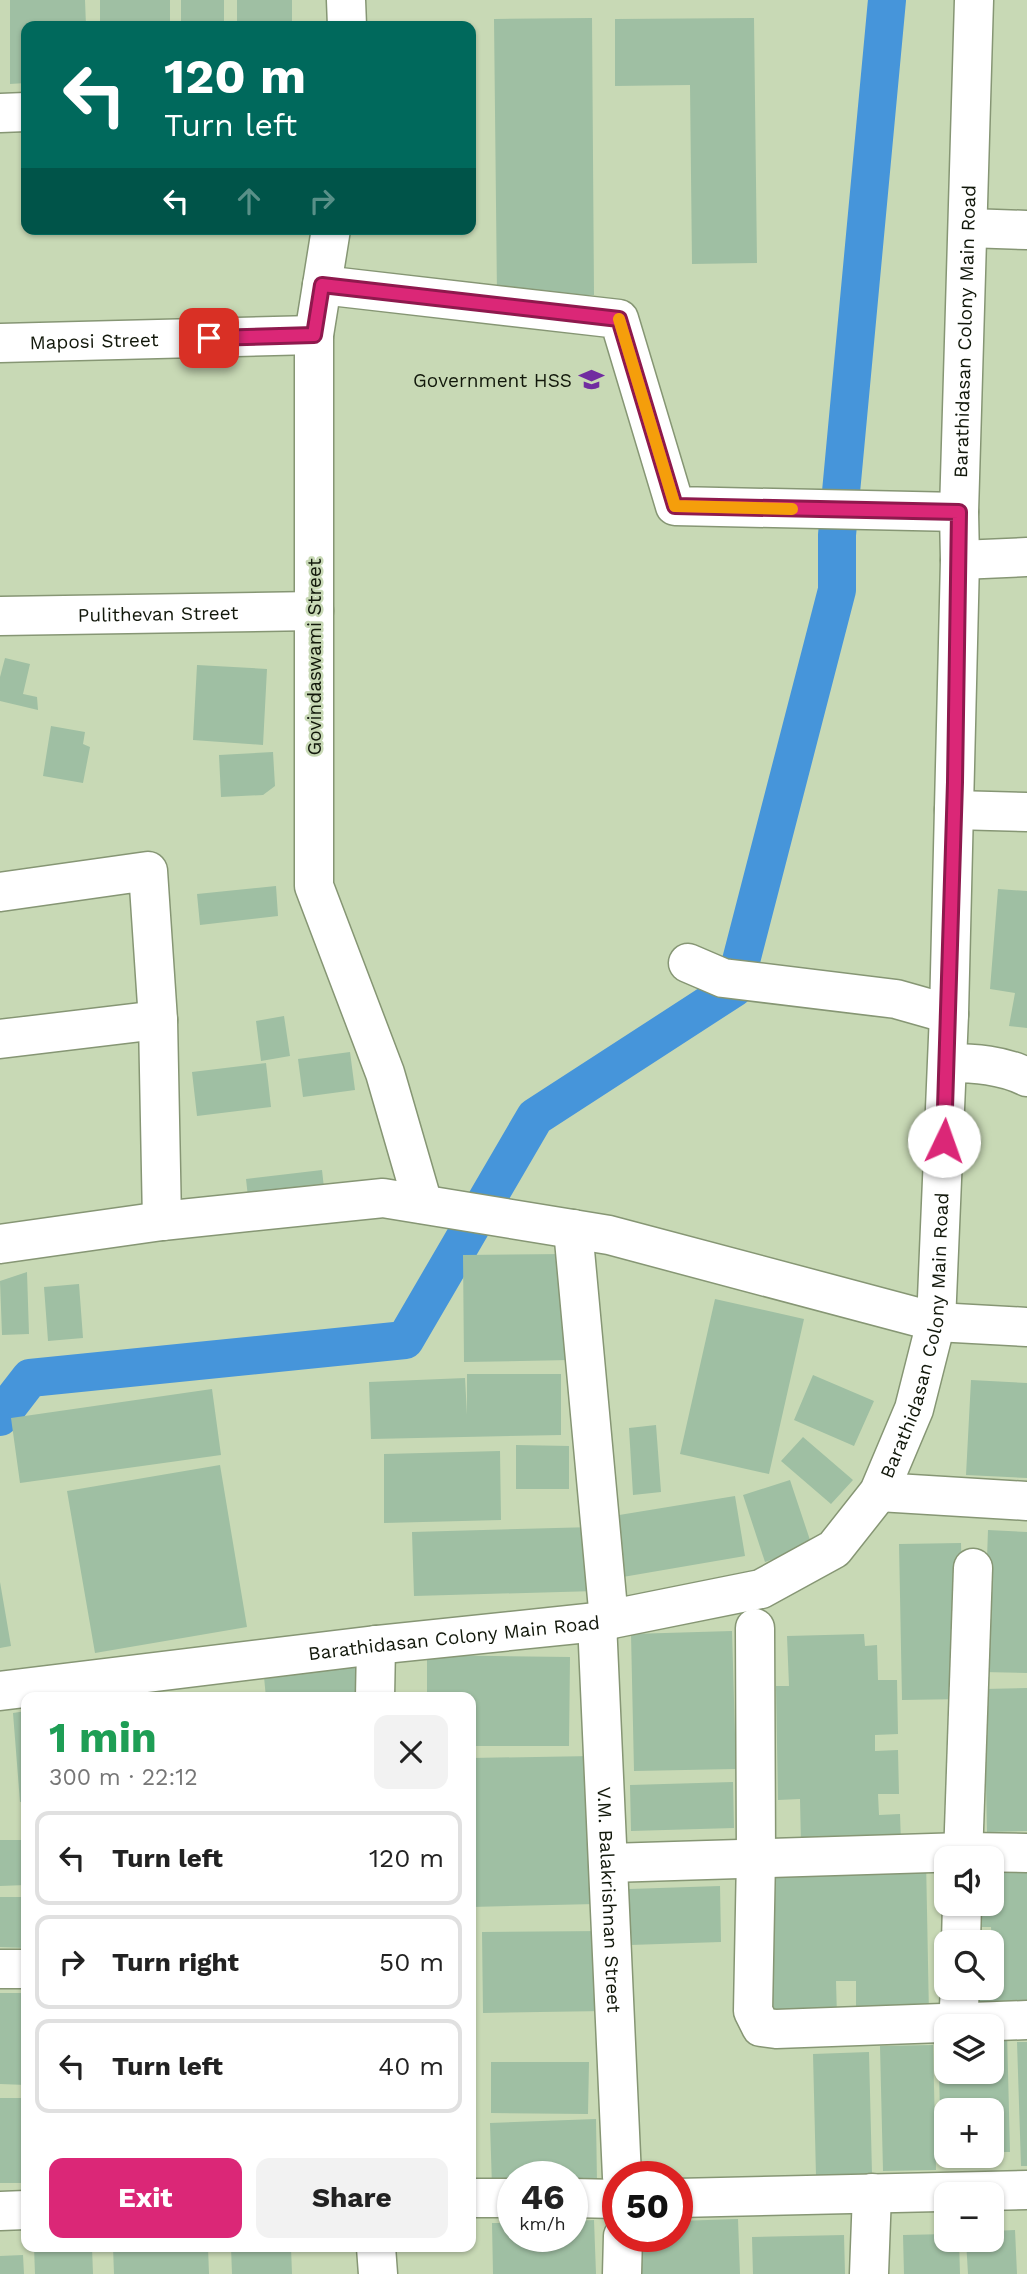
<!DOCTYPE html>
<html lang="en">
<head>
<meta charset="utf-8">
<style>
	:root { --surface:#fff; --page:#f2f2f2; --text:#222; --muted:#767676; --line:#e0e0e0; --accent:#db2777 }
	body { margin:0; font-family:"Work Sans",sans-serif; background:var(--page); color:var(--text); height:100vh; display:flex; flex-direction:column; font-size:26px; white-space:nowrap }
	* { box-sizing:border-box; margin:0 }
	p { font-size:23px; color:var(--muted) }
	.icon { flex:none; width:38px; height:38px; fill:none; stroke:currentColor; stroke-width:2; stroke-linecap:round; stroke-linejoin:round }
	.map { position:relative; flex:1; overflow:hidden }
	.panel { position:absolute; left:21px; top:1692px; width:455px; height:560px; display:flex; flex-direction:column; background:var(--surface); border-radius:14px; box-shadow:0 2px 5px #0004 }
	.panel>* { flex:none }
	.banner { position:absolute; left:21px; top:21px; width:455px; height:214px; border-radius:14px; box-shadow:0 2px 5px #0004; background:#00695c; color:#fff; overflow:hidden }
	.buttons { position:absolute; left:934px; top:1846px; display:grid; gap:14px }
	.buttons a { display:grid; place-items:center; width:70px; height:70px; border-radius:14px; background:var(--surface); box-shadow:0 2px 5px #0004; font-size:35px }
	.speed { position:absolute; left:497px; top:2161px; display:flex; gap:14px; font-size:35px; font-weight:700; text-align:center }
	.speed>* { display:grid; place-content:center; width:91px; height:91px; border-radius:50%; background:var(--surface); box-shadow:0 2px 5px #0004; line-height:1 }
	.speed small { font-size:18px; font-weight:400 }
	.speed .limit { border:10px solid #d22; background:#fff; color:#111 }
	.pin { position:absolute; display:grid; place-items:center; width:60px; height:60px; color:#fff; margin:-30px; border-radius:14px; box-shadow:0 4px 10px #0006 }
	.me { position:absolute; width:77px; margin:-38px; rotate:3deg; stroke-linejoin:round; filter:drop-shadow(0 0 5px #0008) }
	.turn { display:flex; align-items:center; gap:24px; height:147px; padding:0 28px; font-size:32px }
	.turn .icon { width:91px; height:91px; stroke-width:2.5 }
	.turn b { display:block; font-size:49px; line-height:60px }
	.lanes { display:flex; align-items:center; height:66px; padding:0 28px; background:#0003; justify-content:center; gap:35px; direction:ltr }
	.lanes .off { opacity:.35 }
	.round { display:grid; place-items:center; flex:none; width:74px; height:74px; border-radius:14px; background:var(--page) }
	.summary { display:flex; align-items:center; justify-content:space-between; height:119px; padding:0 28px }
	h1 { font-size:42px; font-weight:700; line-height:52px; color:#1e9e55 }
	.cta { display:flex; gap:14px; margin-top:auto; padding:14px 28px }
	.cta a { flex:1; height:80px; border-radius:14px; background:var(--accent); color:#fff; font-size:28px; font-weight:700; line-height:80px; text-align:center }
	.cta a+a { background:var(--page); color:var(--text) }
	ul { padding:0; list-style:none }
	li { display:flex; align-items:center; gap:21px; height:94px; margin:0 14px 10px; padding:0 14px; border:4px solid var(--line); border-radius:14px }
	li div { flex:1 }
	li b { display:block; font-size:26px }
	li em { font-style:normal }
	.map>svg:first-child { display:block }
</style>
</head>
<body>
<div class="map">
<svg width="1027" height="2274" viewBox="0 0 1027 2274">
	<rect width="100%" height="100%" fill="#c8d9b5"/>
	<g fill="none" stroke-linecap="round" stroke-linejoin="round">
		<path stroke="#4695da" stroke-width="38" d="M0,1417L30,1378L405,1340L535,1117L734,988L837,590V535L887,0"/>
	</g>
	<path fill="#9fbfa3" d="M10,0H85L86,26H26V83L10,84Z
		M100,0H170V26H100Z
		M181,0H224V26H181Z
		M237,0H292V26H237Z
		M592,18L594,295L497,296L494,19Z
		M754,18L757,263L692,264L690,85L615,86V19Z
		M5,658L30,664L23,694L37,697L38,710L0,701V677Z
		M197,665L267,669L263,745L193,740Z
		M51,726L85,732L83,744L90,747L83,783L43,776Z
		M273,752L275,786L263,795L221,797L219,755Z
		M276,886L278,916L200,925L197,894Z
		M998,889L1027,891V1028L1009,1026L1015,993L990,989Z
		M284,1016L290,1056L261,1061L256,1021Z
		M350,1052L355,1090L303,1097L298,1059Z
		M266,1063L271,1107L197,1116L192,1072Z
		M322,1170L325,1197L249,1206L246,1179Z
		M568,1254L570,1360L464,1362L463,1255Z
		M27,1272L29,1334L2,1335L0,1281Z
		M79,1284L83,1338L48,1341L44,1287Z
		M715,1299L804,1319L769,1474L680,1454Z
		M467,1374H561V1435L371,1439L369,1382L465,1378L467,1415Z
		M813,1375L874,1401L854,1446L794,1420Z
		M971,1380L1027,1383V1478L966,1475Z
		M212,1389L221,1455L20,1483L11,1418Z
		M656,1425L661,1492L633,1495L629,1428Z
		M803,1437L853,1480L831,1504L781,1461Z
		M516,1445L569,1446V1489H516Z
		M500,1451L501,1520L384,1523V1454Z
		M220,1465L247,1627L95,1653L67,1491Z
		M790,1480L812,1546L765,1562L743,1495Z
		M735,1496L745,1556L617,1578L607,1517Z
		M594,1527L596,1591L414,1596L412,1532Z
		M988,1530L1027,1532V1673L983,1672Z
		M961,1543L965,1699L902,1700L899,1544Z
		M0,1582L11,1646L0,1648Z
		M732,1631L736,1769L634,1771L631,1634Z
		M864,1634L865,1646L877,1645L878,1680H897L898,1734L875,1735V1751L898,1750L899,1794H878L879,1815L900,1814L901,1843L801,1845L800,1799L778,1800L776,1686H789L787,1636Z
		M427,1655L570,1657L569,1746H471V1698H427Z
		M358,1658L362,1698H266L263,1666Z
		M1027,1688V1831L987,1832L984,1689Z
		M26,1711V1801L20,1802L13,1713Z
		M593,1756L596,1904L471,1907V1758Z
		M733,1782L734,1828L631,1831L630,1785Z
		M0,1840H26V1885L0,1886Z
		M926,1859L929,2015L856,2017V1981H836L837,2017L765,2019L761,1863Z
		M1027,1863V2006L974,2007V1988H992V1942L991,1927H972V1904H992V1864Z
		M720,1886L721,1942L630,1945L629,1889Z
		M0,1897H26V1948L0,1947Z
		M605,1931V2011L483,2013L482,1932Z
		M0,1993H26V2085L0,2084Z
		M992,2031H1007L1010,2152H992V2110H947V2153H941L938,2033H947V2072H992Z
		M1017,2042H1027V2166H1021Z
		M933,2045L936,2170L883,2171L880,2046Z
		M869,2052L872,2174L816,2176L813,2054Z
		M491,2062H589L588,2114L491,2113Z
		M0,2098H26V2183H0Z
		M596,2119L597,2183L572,2184V2177H513V2186L492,2187L490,2123Z
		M738,2219L740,2274H631L630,2236H677V2221Z
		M594,2220L596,2274H493L492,2223H513V2236H572V2221Z
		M1015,2230L1017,2274H968L966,2240H992V2231Z
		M947,2234V2240H959L960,2274H904L903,2235Z
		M844,2235L845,2274H753L752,2237Z
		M34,2247H92L93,2274H35Z
		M113,2247H208L209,2274H114Z
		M231,2247H291L292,2274H232Z
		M23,2255L24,2274H0V2256Z"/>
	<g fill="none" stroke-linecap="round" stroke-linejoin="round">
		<defs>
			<g id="minor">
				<path d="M346,0L347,26"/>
				<path d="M0,113L26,112"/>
				<path d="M968,228L1027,230"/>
				<path d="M331,229L314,335V886L385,1073L423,1204"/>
				<path d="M322,285L619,319L675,506L959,512"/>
				<path id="s1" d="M0,343L314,335"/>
				<path d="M960,560L1027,557"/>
				<path id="s2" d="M0,616L314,611"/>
				<path d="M954,810L1027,812"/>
				<path d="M0,892L148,871L158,1020L162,1221"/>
				<path d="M688,963L723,978L896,999L949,1014"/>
				<path d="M0,1039L158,1020"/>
				<path d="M948,1063C975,1063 1002,1065 1027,1077"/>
				<path d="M573,1229L609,1620"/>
				<path d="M0,1244L162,1221L383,1198L609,1235L936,1322L1027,1327"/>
				<path d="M879,1492L1027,1501"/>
				<path id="s3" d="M597,1622L622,2177"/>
				<path d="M755,1628L756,1857L753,2011L761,2027L776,2029L1027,2020"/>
				<path d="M375,1698L376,1645"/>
				<path d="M963,1858L973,1568"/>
				<path d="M609,1863L964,1852L1027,1853"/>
				<path d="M961,1942L962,1904"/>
				<path d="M0,1969H26"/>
				<path d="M958,2024L960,1988"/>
				<path d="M471,2198H513"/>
				<path d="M572,2198L618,2199"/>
				<path d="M677,2198L1027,2190"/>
				<path d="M0,2211L26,2210"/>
				<path d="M376,2247L378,2274"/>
				<path d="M622,2274L623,2236"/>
				<path d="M869,2274L872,2193"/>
			</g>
			<g id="major">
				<path id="s4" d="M0,1691L376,1645L597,1622L761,1589L834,1549L879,1492L914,1409L936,1322L949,1014L960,560L959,512L974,0"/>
			</g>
		</defs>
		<use href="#minor" stroke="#869674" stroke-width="41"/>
		<use href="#major" stroke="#869674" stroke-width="41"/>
		<use href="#minor" stroke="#fff" stroke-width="38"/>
		<use href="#major" stroke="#fff" stroke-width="38"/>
	</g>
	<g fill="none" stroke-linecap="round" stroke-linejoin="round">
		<defs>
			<path id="route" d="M209,338L314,335L322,285L619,319L675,506L959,512L955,782L944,1141"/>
		</defs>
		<use href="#route" stroke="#8e194d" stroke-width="18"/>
		<use href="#route" stroke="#db2777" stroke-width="12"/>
		<path stroke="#f59e0b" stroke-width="12" d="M619,319L675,506L792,509"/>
	</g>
	<defs>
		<symbol id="school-bare" viewBox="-9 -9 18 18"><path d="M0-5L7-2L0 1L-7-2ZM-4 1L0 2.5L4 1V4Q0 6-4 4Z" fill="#712ca0" stroke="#c8d9b5" stroke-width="2.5" paint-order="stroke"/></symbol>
	</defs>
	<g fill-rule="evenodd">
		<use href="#school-bare" x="574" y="362" width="35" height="35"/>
	</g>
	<g text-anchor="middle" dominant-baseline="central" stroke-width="5" stroke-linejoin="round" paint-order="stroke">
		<g font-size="19" fill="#12180b" stroke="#c8d9b5">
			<text stroke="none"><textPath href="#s4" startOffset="2095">Barathidasan Colony Main Road</textPath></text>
			<text stroke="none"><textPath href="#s1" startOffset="94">Maposi Street</textPath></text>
			<text stroke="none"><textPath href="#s2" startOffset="158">Pulithevan Street</textPath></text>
			<text transform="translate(314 657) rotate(-90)">Govindaswami Street</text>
			<text stroke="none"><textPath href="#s4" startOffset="1087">Barathidasan Colony Main Road</textPath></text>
			<text stroke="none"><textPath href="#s4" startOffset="457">Barathidasan Colony Main Road</textPath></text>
			<text stroke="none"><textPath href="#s3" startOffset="278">V.M. Balakrishnan Street</textPath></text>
		</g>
		<g font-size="19" fill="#12180b" stroke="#c8d9b5" text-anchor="end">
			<text x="572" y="380">Government HSS</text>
		</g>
	</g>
</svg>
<div class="buttons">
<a><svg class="icon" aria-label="sound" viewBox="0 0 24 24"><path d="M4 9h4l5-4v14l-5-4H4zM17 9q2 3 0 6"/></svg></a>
<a><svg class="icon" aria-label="search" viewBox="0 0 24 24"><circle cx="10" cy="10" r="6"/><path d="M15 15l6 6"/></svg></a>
<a><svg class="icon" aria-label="layers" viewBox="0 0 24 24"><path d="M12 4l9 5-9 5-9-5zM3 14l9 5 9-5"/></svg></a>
<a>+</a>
<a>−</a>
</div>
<div class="speed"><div>46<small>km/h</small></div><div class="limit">50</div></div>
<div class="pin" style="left:209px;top:338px;background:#d93025"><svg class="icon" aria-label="arrive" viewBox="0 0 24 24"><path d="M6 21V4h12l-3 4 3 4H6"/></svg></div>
<svg class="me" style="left:944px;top:1141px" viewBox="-20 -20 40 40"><circle r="19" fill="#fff"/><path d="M0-13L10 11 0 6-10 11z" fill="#db2777"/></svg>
<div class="banner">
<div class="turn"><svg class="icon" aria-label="left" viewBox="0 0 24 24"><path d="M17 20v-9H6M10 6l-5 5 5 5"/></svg><div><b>120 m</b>Turn left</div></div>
<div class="lanes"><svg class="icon" aria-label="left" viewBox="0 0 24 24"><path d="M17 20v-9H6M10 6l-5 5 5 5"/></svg><svg class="icon off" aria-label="ahead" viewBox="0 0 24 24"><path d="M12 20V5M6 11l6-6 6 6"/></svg><svg class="icon off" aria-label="right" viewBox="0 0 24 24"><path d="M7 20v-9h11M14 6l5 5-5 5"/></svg></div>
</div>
<section class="panel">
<div class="summary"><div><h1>1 min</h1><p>300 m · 22:12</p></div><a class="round"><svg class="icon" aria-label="close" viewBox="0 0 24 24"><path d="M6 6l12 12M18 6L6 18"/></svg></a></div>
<ul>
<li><svg class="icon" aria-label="left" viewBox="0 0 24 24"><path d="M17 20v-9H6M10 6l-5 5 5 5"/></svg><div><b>Turn left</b></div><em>120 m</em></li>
<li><svg class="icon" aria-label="right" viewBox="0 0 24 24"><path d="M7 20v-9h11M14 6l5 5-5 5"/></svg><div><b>Turn right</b></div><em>50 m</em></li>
<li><svg class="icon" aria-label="left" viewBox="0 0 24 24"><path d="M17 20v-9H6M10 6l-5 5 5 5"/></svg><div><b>Turn left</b></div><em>40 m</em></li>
</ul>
<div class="cta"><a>Exit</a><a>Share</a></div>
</section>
</div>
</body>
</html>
